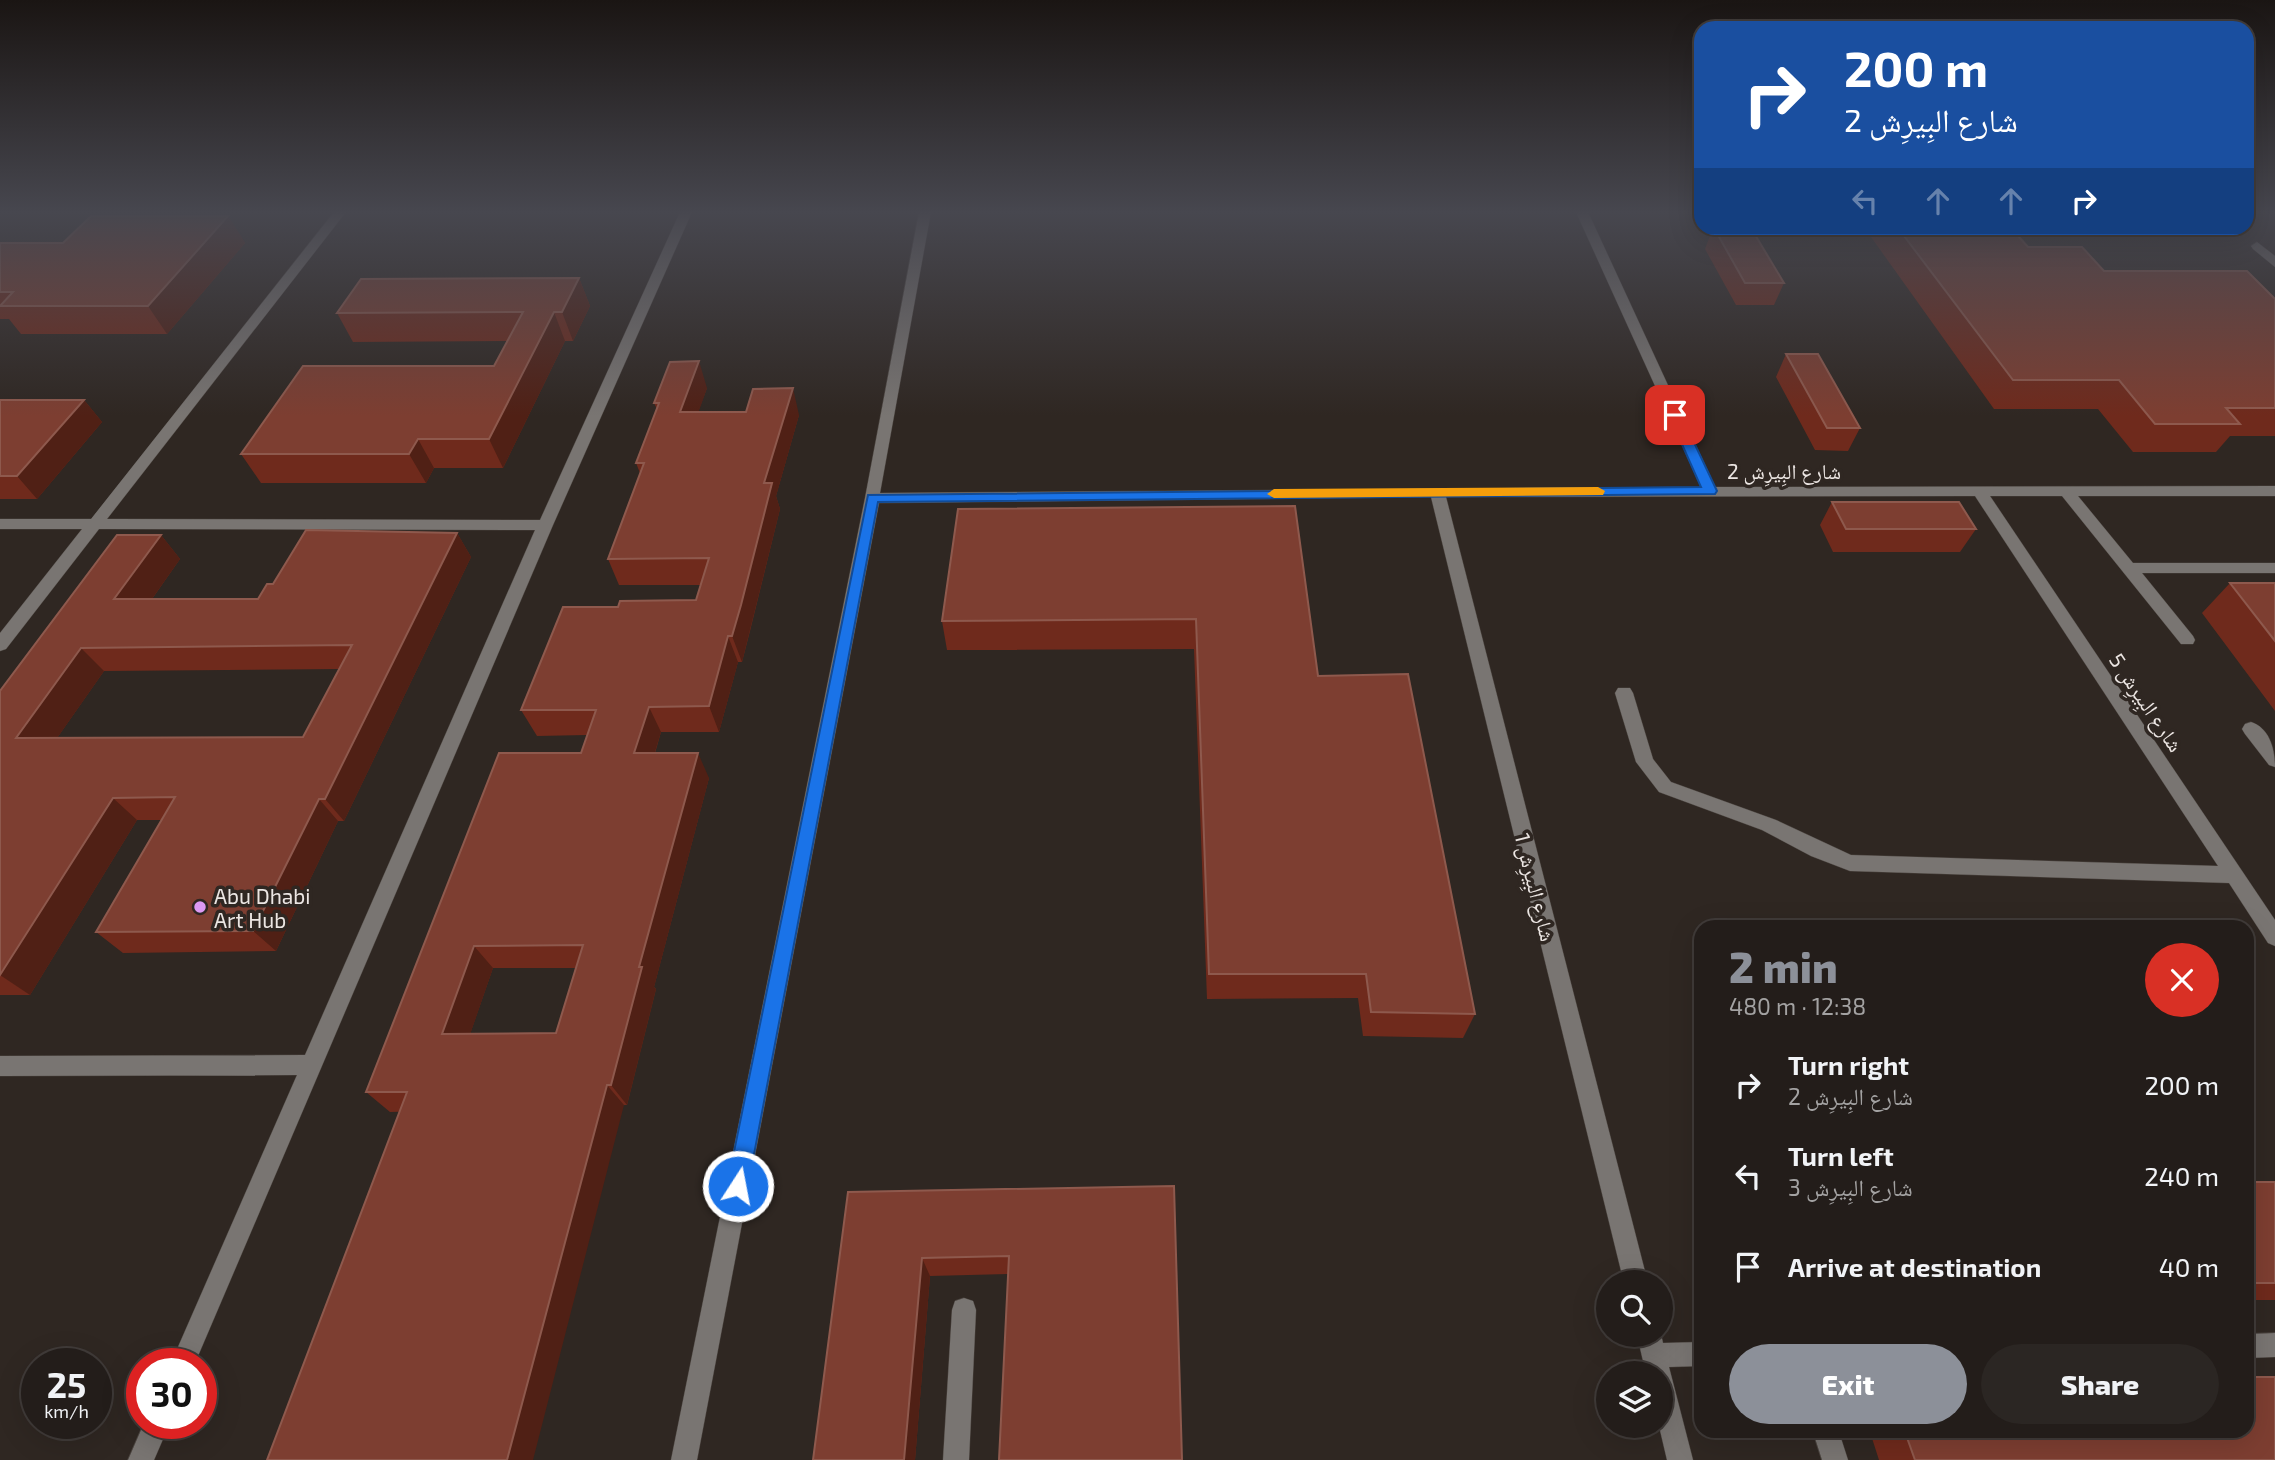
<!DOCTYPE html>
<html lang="en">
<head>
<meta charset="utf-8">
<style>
	:root { --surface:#231d1a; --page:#2b2623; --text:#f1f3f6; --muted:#a3a2a2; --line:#403b39; --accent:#8c9099 }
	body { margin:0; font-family:"Exo 2","Noto Naskh Arabic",sans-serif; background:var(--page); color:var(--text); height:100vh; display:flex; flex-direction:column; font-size:26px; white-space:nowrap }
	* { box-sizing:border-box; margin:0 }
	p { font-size:23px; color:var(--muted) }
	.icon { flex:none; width:38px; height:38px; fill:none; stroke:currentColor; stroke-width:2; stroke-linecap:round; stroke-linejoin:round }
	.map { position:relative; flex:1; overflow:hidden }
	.panel { position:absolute; left:1694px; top:920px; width:560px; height:518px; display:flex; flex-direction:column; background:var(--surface); border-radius:21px; box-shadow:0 7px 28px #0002,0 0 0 2px var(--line) }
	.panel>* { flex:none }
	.top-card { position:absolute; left:1694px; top:21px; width:560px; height:214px; border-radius:21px; box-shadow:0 7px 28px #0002,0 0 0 2px var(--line); background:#1a4fa0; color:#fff; overflow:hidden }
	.buttons { position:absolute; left:1596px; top:1270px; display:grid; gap:14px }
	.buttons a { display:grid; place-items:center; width:77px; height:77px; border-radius:50%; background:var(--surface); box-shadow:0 7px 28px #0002,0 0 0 2px var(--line); font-size:35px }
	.speed { position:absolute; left:21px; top:1348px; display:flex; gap:14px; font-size:35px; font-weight:700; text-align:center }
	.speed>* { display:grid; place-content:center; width:91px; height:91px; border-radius:50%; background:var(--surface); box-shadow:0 7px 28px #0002,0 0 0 2px var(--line); line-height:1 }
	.speed small { font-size:18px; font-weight:400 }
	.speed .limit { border:10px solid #d22; background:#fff; color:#111 }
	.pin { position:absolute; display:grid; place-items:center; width:60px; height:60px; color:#fff; margin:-30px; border-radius:14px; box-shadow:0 4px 10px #0006 }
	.me { position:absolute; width:77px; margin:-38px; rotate:11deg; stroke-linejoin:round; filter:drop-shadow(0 0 5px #0008) }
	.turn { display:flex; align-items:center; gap:24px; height:147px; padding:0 35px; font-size:32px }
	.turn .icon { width:91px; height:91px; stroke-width:2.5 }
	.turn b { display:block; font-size:49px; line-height:60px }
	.lanes { display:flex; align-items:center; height:66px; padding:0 35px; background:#0003; justify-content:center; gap:35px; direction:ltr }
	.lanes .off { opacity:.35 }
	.round { display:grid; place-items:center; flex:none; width:74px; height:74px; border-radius:37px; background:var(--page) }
	.headline { display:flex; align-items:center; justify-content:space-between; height:119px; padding:0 35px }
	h1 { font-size:42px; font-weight:800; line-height:52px; color:var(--accent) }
	.primary-button { display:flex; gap:14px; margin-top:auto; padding:14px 35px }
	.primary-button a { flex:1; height:80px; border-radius:42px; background:var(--accent); color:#fff; font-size:28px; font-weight:800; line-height:80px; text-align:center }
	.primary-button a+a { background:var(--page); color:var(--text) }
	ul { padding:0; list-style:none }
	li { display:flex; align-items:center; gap:21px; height:91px; padding:0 35px }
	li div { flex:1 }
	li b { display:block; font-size:26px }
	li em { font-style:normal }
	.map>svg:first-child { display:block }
</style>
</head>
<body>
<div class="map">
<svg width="2275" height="1460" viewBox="0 0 2275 1460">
	<rect width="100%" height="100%" fill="#2f2722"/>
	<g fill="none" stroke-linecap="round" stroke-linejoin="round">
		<defs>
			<path id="minor" d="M334,212H346L107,519L540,520L680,212H692L553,525L195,1363H171L297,1075L0,1076V1056L305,1055L535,530L99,529L6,649L0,651V633L82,529H0V519H91Z
				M919,212H931L880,493L1701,487L1576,212H1588L1715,487L2275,486V496H2078L2133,563H2275V573H2142L2193,636L2195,640L2193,644H2181L2062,496H1990L2275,920V946L2268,943L2229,883L1850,871L1811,856L1762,830L1659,792L1636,762L1615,693L1618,688H1630L1633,693L1653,759L1671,782L1776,820L1851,855L2218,866L1975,496L1446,497L1648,1283H1624L1431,497L879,503L697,1460H671L865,498Z
				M2257,242L2275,256V267L2253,249L2251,246Z
				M2251,722C2270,728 2275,750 2275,767L2269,765L2245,734L2242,729L2245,724Z
				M964,1298L973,1301L976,1310L969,1460H943L952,1310L955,1301Z
				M2275,1333V1357L2247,1358V1334Z
				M1661,1334L1663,1343L1701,1342V1366L1669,1367L1693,1460H1667L1659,1426L1661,1374H1646L1637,1335Z
				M144,1423H170L154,1460H128Z
				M1813,1432H1839L1848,1460H1822Z"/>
		</defs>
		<use href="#minor" stroke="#49423d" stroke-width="1"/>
		<use href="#minor" fill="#797572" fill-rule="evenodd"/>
	</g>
	<path fill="#6f2a1c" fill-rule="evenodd" d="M228,216L245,243L167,334H21L9,319H0V243H63Z
		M1713,228H1751L1784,283L1774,305H1736L1705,249Z
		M1876,228H2011L2028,247L2104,271L2275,299V436H2230L2216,452H2133L2098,409H1994L1871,237Z
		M579,278L590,306L573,341H565L503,468H434L426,483H261L241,454L494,366L507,341L353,342L337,313Z
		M1786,354L1860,428L1848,451L1815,450L1776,377Z
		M707,388L698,412L799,415L776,496L780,509L750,631L742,662H738L719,732H661L655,753L709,778L654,987L656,989L627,1105L390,1112L366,1092L581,753L587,735L537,736L521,710L618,607L696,600L701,585H619L608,559L640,473L636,463L657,409L654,403ZM493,968H576L556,1033L470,1034Z
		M0,400H84L102,422L37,499H0Z
		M1832,502L1976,529L1960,552H1833L1820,525Z
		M958,509L1318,676L1475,1014L1463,1038L1363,1036L1358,998L1207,999L1194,649L947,650L942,621Z
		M457,533L471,557L344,821H338L276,951L123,953L96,932L162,820H137L30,995H0V691L161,535L180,559L152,599H258L273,584ZM339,669L303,737L57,738L104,671Z
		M2230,583H2275V711L2202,613Z
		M2247,1182H2275V1300H2247Z
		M1174,1186L1008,1274L930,1276L915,1460H813L848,1192Z
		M1870,1432H2247L2275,1460H1879Z"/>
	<path fill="#502015" d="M228,216L245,243L167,334L148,306Z
		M579,278L590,306L573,341L562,312Z
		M554,312L565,341L503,468L489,439Z
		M699,361L707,388L689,439L680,412Z
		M793,388L799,415L776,496L780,509L742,662L732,636L764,483Z
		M84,400L102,422L37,499L17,476Z
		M418,439L434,468L426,483L409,454Z
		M457,533L471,557L344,821L325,799Z
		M161,535L180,559L135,623L114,599Z
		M728,636L738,662L719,732L709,706Z
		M81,648L104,671L41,761L16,738Z
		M649,707L661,732L647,778L634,753Z
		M698,753L709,778L654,987L656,989L627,1105L611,1085L639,967Z
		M113,798L137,820L30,995L0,975Z
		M319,799L338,821L276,951L253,931Z
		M474,946L493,968L463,1055L442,1034Z
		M607,1085L624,1105L533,1460H507Z
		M922,1258L930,1276L915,1460H904Z"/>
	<path fill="#7d3e31" stroke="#8e594d" stroke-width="2" fill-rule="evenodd" d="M91,216H228L148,306H0L13,292H0V243H63Z
		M1714,228H1751L1784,283H1745Z
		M1898,228H2011L2028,247H2082L2104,271H2247L2275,299V408H2226L2240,424H2155L2119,380H2013Z
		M579,278L562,312H554L489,439H418L409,454H241L303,366H494L523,312L337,313L361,279Z
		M1786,354H1818L1860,428H1827Z
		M699,361L680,412H746L753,389L793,388L764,483H772L741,605L732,636H728L709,706L649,707L634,753H698L639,967H642L611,1085H607L507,1460H267L407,1092H366L499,753H581L596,710H521L563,607H618L620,601L696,600L709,558L608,559L644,463H636L659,403H654L670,362ZM583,945L556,1033L442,1034L474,946Z
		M0,400H84L17,476H0Z
		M1832,502H1959L1976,529H1846Z
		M1295,506L1318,676L1408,674L1475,1014L1371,1012L1366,974H1209L1196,619L942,621L958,509Z
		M306,530L457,533L325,799H319L253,931L96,932L175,797L113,798L0,975V691L117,535H161L114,599H258L267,584H273ZM352,645L303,737L16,738L81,648Z
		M2230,583H2275V641Z
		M2247,1182H2275V1283H2247Z
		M1174,1186L1182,1460H999L1009,1256L922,1258L904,1460H813L848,1192Z
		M2247,1377H2275V1460H1915L1905,1432H2247Z"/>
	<linearGradient id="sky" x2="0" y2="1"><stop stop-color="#1a1513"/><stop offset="0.51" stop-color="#47474f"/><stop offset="1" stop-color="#47474f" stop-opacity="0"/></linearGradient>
	<rect width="2275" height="416" fill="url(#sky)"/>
	<path fill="#1a73e8" stroke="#114b97" stroke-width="2" d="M1675,411L1681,415L1717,491L1715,494L878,502L748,1186L745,1193L738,1196L731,1193L727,1186L868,495L1701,487L1669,415Z"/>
	<path fill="#f59e0b" d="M1598,487L1605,491L1603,495L1274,498L1267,494L1274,489Z"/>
	<circle fill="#dd99f3" stroke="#2f2722" stroke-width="2.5" cx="200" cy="907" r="7"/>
	<g text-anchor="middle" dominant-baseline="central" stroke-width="7" stroke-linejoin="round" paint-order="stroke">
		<g font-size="21" fill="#ece6e3" stroke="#2f2722">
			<text x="1784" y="470">شارع البِيرِش 2</text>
			<text transform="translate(2147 702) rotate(56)">شارع البِيرِش 5</text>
			<text transform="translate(1536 887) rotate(76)">شارع البِيرِش 1</text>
		</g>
		<g font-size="21" fill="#ece6e3" stroke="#2f2722" text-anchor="start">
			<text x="214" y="895">Abu Dhabi<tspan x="214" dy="24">Art Hub</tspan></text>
		</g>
	</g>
</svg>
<div class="buttons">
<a><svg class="icon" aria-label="search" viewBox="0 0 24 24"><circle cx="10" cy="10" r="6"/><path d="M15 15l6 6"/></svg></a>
<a><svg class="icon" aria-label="layers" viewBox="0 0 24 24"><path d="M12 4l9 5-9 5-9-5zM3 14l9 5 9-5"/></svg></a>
</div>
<div class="speed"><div>25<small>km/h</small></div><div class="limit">30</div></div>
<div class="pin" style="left:1675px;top:415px;background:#d93025"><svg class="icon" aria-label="arrive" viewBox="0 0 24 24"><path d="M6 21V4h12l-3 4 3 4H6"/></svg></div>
<svg class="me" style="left:738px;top:1186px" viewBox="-20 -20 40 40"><circle r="17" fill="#1a73e8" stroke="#fff" stroke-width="3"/><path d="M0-11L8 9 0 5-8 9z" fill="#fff"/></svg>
<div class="top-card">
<div class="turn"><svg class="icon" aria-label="right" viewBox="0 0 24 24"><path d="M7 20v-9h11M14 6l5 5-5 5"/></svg><div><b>200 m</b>شارع البِيرِش 2</div></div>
<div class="lanes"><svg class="icon off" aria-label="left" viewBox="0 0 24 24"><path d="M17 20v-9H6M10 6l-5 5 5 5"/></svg><svg class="icon off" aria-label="ahead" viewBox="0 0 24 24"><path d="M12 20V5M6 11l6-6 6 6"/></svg><svg class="icon off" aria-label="ahead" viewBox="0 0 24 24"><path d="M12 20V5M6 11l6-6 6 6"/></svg><svg class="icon" aria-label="right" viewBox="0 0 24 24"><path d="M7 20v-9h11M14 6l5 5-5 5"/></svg></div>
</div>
<section class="panel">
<div class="headline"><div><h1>2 min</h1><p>480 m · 12:38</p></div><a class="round" style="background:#d93025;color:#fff"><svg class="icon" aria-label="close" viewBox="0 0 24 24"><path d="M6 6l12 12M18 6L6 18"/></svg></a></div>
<ul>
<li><svg class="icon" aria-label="right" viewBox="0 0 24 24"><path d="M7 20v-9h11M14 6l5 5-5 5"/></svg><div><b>Turn right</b><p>شارع البِيرِش 2</p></div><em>200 m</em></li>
<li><svg class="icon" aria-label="left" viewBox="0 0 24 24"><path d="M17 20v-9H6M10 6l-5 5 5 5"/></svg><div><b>Turn left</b><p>شارع البِيرِش 3</p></div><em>240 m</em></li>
<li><svg class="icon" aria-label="arrive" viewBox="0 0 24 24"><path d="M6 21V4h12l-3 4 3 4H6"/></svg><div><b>Arrive at destination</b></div><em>40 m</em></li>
</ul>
<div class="primary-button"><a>Exit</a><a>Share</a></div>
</section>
</div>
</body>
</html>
